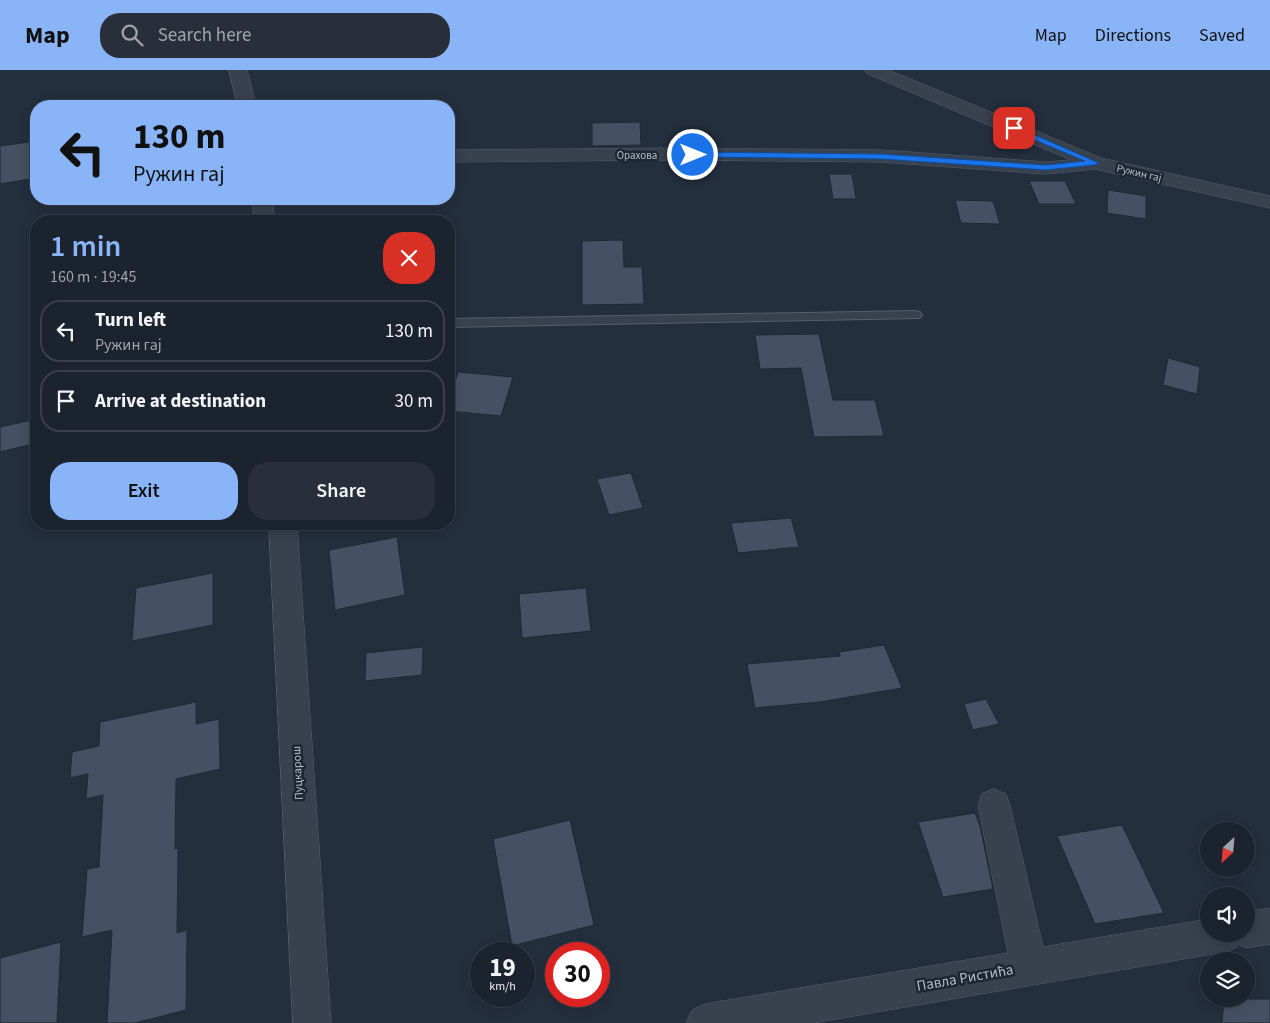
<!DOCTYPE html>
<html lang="en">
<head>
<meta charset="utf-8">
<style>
	:root { --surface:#1b232e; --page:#282f3a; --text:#f1f3f6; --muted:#a0a4aa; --line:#39404a; --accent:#8ab4f8 }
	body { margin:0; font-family:"Source Sans 3",sans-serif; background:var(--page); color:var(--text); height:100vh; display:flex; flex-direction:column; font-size:19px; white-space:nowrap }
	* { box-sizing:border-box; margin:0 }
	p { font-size:16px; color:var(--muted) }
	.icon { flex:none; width:28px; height:28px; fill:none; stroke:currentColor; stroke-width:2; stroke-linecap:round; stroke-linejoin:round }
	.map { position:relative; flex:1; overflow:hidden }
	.drawer { position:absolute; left:30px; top:145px; width:425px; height:315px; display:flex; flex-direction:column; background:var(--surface); border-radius:20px; box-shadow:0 2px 12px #0003,0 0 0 1px var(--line) }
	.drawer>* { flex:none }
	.top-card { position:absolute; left:30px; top:30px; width:425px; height:105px; border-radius:20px; box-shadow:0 2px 12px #0003,0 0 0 1px var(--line); background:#8ab4f8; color:#111; overflow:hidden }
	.needle { width:32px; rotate:206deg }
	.fabs { position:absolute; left:1200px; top:752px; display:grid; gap:10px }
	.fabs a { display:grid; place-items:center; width:55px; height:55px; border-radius:50%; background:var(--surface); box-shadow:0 2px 12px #0003,0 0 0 1px var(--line); font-size:25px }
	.speed { position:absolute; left:470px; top:872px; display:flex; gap:10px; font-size:25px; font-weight:700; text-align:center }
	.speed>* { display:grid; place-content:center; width:65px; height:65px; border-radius:50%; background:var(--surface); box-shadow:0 2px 12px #0003,0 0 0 1px var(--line); line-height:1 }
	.speed small { font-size:12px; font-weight:400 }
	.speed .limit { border:8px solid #d22; background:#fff; color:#111 }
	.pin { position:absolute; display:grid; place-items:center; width:42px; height:42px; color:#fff; margin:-21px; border-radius:10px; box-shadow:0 2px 8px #0006 }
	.me { position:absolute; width:55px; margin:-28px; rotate:90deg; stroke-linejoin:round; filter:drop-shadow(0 0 4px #0008) }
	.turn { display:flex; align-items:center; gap:18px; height:105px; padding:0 20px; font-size:22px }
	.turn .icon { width:65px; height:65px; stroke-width:2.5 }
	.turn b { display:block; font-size:35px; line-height:42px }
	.round { display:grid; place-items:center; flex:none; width:52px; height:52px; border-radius:20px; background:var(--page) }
	.head { display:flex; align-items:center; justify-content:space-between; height:85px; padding:0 20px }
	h1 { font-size:30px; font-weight:600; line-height:38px; color:var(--accent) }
	.action { display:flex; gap:10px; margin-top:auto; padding:10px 20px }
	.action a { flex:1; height:58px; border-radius:20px; background:var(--accent); color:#111; font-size:20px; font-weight:600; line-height:58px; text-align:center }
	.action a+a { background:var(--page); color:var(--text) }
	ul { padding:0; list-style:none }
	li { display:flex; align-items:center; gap:15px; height:62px; margin:0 10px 8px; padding:0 10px; border:2px solid var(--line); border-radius:20px }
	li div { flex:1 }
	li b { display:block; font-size:19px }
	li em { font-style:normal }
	header { display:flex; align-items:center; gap:30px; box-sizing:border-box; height:70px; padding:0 25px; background:var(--accent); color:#111 }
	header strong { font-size:24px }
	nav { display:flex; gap:28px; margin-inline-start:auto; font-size:18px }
	.search { width:350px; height:45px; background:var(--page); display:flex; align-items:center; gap:12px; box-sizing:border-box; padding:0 18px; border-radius:20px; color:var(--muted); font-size:19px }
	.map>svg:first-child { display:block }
</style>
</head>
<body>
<header>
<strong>Map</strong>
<div class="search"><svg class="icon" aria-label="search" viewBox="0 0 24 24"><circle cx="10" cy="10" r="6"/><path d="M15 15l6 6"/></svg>Search here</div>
<nav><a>Map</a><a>Directions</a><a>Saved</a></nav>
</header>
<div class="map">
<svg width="1270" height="953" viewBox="0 0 1270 953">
	<rect width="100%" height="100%" fill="#242f3e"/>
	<path fill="#455162" stroke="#1f2835" d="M640,52L641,75L592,76V53Z
		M36,71V108L0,114V76Z
		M829,104H852L856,129H833Z
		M1029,111H1065L1076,134H1039Z
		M1108,120L1146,126V149L1107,143Z
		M955,130L993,131L1000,154L961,153Z
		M623,170L624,197H642L644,234L582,235V171Z
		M819,264L833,330H875L884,366L814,367L801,298L760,299L755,265Z
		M1168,288L1200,297L1197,324L1163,315Z
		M458,302L513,307L501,346L449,341V329Z
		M32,350L33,374L0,382V357Z
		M631,403L643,438L609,445L597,409Z
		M791,448L799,477L738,483L731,453Z
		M397,467L405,525L335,540L329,480Z
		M213,503V555L132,571L136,518Z
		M586,518L591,561L522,568L519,524Z
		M884,575L902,618L820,632L755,638L747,594L840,586L839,582Z
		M423,577L422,605L365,611L366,583Z
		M986,629L999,654L973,660L964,634Z
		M196,632V654L219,649L220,699L176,709L175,779L178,778L177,863L187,860L186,940L135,953H107L112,860L82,867L87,799L99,797L103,725L86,729L88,704L70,708L72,682L99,676L100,652Z
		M975,743L980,756L993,819L943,827L918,752Z
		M570,750L594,855L512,876L493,769Z
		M1122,755L1164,843L1095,854L1057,766Z
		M61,872L57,953H0V888Z
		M1224,929H1270V953H1222Z"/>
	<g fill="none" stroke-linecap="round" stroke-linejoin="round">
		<defs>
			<path id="lane" d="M915,241L920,242L922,245L920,248L449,257V249Z"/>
			<path id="street" d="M229,0H247L256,36H238Z
				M865,0H889L1101,88L1270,126V138L1095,99L1046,104L881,92L675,90L449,92V80L675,78L881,80L1046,92L1071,90L868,4Z
				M253,129H273L274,151H254Z
				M269,454H297L331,953H293Z
				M994,719L1006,724L1010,735L1043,877L1209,849V864H1246V842L1270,838V874L1246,878L1238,874L1237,877L1224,882L813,953H686L692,940L705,934L1008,883L978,735L982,724Z"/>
		</defs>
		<use href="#lane" stroke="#565f6c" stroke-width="2"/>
		<use href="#street" stroke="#565f6c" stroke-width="1"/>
		<use href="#lane" fill="#38414e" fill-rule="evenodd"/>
		<use href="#street" fill="#38414e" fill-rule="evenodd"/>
	</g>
	<path fill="#1a73e8" stroke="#114b97" d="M1014,56L1099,93L1095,95L1046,100L881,89L693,87L689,85L693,82L881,84L1046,95L1085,91L1011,60L1010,58Z"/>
	<g text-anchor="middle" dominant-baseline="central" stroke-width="5" stroke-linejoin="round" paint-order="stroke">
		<g font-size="11" fill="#b4bcc9" stroke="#1d2633">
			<text x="637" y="85">Орахова</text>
			<text transform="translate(1139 103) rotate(13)">Ружин гај</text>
		</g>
		<g font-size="12" fill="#b4bcc9" stroke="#1d2633">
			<text transform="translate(298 703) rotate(-93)">Пуцкарош</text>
		</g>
		<g font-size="15" fill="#b4bcc9" stroke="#1d2633">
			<text transform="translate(965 908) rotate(-10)">Павла Ристића</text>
		</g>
	</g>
</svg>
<div class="fabs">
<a><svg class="needle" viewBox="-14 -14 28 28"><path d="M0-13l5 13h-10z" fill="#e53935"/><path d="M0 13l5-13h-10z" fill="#a0a4aa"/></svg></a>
<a><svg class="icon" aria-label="sound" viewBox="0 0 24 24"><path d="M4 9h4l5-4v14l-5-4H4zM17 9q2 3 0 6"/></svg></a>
<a><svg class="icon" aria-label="layers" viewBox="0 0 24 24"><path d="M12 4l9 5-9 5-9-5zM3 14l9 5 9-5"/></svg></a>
</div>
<div class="speed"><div>19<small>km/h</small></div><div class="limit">30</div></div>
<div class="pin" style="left:1014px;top:58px;background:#d93025"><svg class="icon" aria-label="arrive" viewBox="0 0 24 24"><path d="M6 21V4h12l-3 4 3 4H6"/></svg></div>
<svg class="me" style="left:693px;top:85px" viewBox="-20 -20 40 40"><circle r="17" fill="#1a73e8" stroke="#fff" stroke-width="3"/><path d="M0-11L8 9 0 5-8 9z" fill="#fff"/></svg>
<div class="top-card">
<div class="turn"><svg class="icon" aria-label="left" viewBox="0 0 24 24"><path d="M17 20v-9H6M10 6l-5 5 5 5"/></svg><div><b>130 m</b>Ружин гај</div></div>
</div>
<section class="drawer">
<div class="head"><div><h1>1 min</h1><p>160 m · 19:45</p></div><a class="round" style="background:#d93025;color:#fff"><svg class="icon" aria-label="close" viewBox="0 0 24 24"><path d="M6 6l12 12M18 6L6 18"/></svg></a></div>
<ul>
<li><svg class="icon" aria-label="left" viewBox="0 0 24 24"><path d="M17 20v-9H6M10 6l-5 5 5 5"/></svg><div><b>Turn left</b><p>Ружин гај</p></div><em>130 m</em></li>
<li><svg class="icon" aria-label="arrive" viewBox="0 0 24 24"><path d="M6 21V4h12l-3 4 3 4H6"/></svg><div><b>Arrive at destination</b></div><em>30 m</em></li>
</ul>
<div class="action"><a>Exit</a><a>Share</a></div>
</section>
</div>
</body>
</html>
